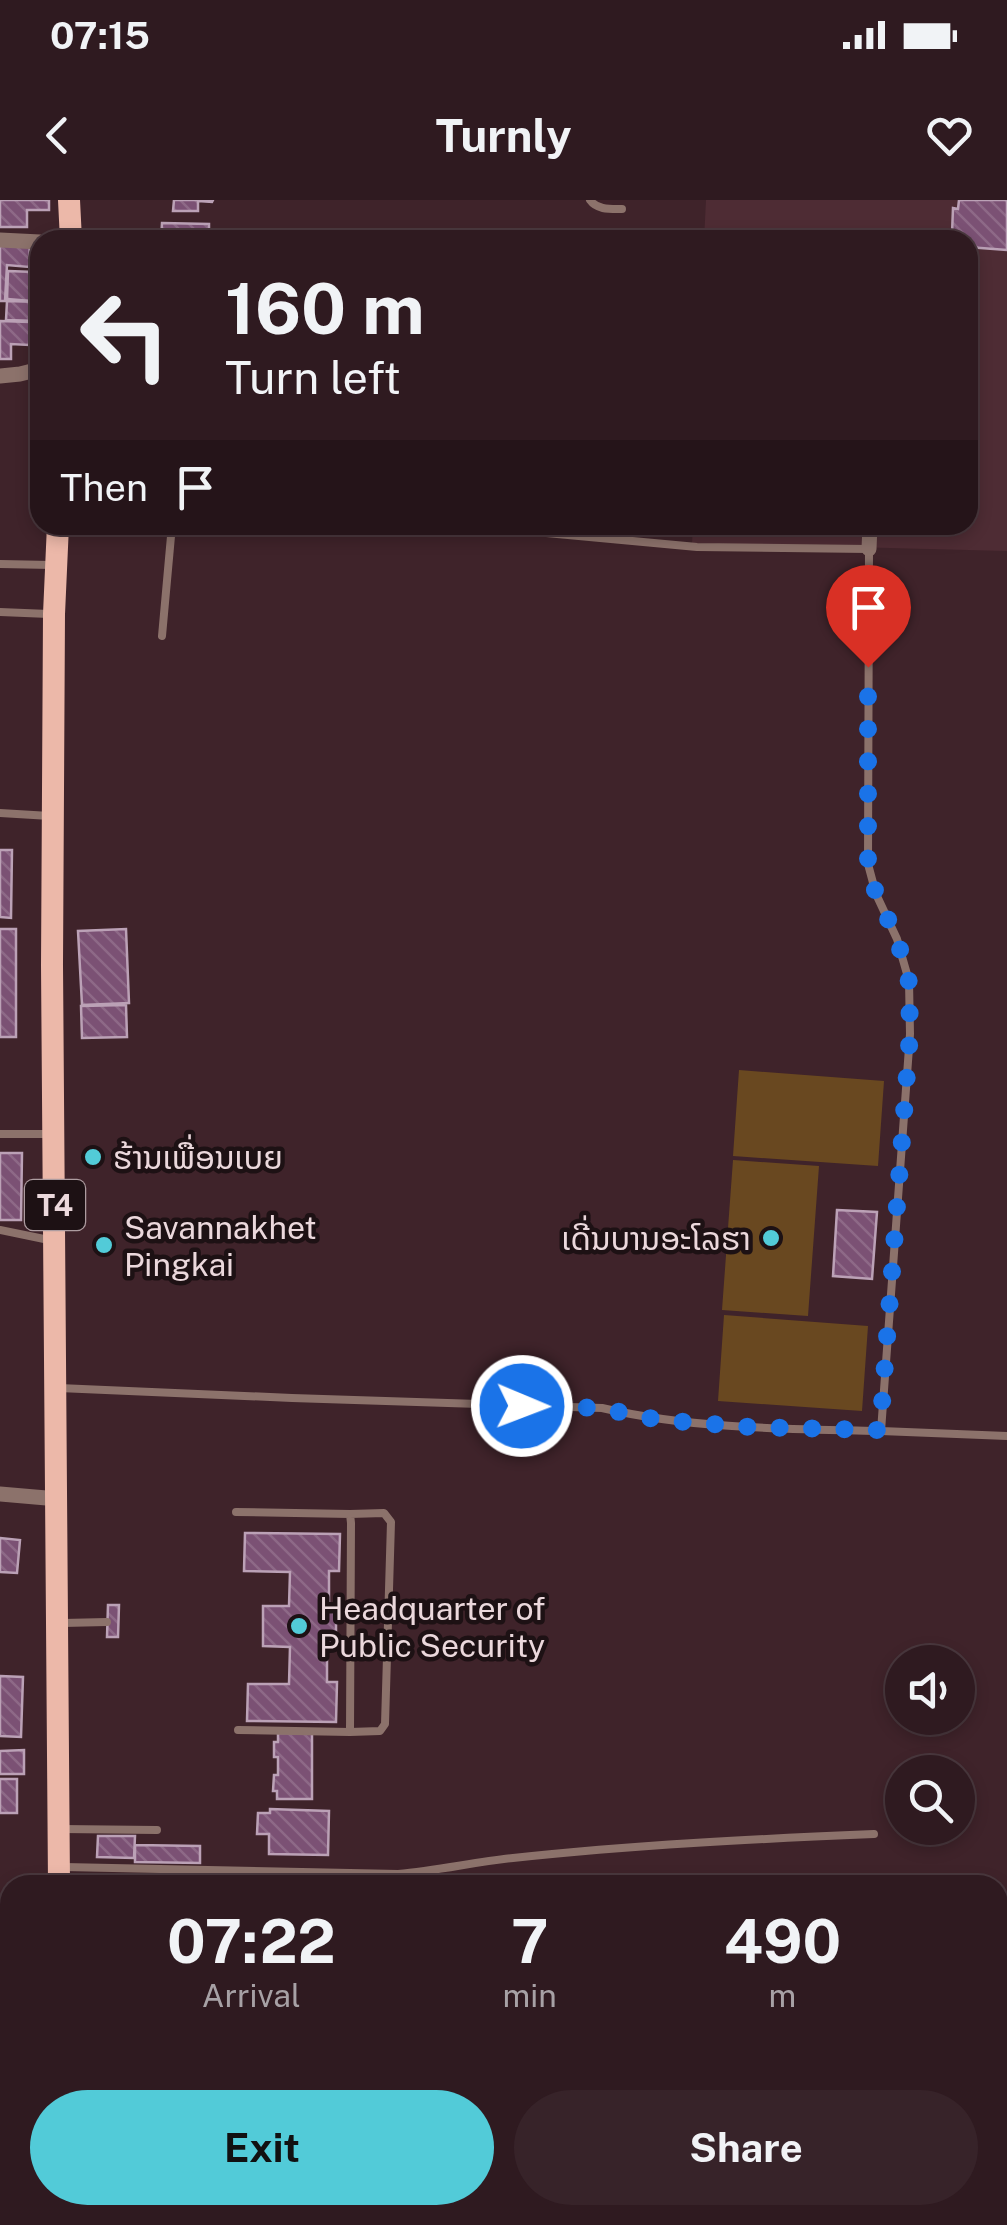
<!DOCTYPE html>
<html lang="en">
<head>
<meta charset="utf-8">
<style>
	:root { --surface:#2f1a20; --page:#372329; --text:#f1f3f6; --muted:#a7a1a5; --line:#4a383e; --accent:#52cbd8 }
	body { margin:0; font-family:"Public Sans","Noto Sans Lao",sans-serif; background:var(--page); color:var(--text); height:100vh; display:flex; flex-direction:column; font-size:38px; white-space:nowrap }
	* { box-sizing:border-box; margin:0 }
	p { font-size:32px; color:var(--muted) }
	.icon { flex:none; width:55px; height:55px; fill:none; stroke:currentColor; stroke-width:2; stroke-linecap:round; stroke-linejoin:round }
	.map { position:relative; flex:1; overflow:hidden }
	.details { position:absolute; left:0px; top:1675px; width:1008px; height:350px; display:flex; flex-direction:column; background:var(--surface); border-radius:30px 30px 0 0; box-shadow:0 5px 15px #0003,0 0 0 2px var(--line) }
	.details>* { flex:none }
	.top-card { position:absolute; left:30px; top:30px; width:948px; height:305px; border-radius:30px; box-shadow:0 5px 15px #0003,0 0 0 2px var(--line); background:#2f1a20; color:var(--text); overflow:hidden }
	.controls { position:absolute; left:885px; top:1445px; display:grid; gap:20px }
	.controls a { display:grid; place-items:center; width:90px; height:90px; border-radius:50%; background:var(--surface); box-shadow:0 5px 15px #0003,0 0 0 2px var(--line); font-size:50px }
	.pin { position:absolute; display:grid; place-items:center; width:85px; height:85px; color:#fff; margin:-102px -42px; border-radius:50% 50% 50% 0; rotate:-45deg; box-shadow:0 0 10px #0007 }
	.pin .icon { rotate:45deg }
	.me { position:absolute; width:110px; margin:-55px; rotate:91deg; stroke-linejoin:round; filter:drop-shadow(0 0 8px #0008) }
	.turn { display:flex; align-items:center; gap:35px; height:210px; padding:0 30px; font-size:45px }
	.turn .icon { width:130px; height:130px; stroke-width:2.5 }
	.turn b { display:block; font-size:70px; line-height:85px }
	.then { display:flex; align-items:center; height:95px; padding:0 30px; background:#0003; gap:20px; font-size:38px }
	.eta { display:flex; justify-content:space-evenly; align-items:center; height:170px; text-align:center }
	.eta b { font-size:60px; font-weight:700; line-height:70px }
	.cta { display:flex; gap:20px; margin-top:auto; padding:20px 30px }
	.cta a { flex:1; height:115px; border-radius:60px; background:var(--accent); color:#111; font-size:40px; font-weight:700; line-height:115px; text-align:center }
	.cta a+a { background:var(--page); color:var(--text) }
	.status { display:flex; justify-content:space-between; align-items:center; height:70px; padding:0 50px; background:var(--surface); direction:ltr }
	.status svg { height:28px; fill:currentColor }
	header { display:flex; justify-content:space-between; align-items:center; height:130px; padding:0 30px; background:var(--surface); font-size:45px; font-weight:700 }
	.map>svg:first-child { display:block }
</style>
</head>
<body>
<div class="status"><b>07:15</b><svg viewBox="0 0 49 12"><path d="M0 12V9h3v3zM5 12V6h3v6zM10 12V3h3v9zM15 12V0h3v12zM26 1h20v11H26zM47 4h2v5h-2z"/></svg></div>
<header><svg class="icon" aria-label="back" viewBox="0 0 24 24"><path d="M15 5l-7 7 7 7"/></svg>Turnly<svg class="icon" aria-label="heart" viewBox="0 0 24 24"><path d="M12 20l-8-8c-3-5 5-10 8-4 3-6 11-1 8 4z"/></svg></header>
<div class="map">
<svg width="1007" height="2025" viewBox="0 0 1007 2025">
	<defs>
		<pattern id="building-back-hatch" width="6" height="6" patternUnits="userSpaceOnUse" patternTransform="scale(2.5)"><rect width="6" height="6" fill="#7b5174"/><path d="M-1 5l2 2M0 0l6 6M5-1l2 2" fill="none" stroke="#8e6987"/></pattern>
	</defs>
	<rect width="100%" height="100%" fill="#3f232a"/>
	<path fill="#4e2c34" d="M706,0H1007V351L692,343L693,325H968V40H704Z"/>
	<path fill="#694820" d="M739,870L884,881L878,966L733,956Z
		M733,960L819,966L808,1116L722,1110Z
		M724,1115L868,1126L862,1211L718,1201Z"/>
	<path fill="url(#building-back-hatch)" stroke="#bba1b6" stroke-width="2.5" d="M0,0H49V10H27V27H0Z
		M174,0H213L212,2L198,1V11H173Z
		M959,0H1007V50L968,47V40H959L960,35L952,34L953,8L958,9Z
		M162,23L209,24V40H161Z
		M0,41L30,42L29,67L7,65L5,101H0Z
		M8,71L34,72L32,101L7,99Z
		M7,101L39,102V121L6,120Z
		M0,121L30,122L29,145L11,144V159H0Z
		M0,650H12L11,718L0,717Z
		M0,729H16V837H0Z
		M126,729L129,803L82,805L78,731Z
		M126,805L127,837L82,838L81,806Z
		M0,953H22L21,1020H0Z
		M837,1010L877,1012L872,1079L833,1076Z
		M245,1333L340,1334L339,1371H329V1405H336V1448H327V1482H337L336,1522L247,1521L248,1484H289L290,1447L263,1446V1406H289L290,1372L244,1371Z
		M0,1338L20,1340L17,1373L0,1372Z
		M108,1405H119L118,1437H107Z
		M0,1476L23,1477L21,1537L0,1536Z
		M278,1533H312V1599H277V1591H273L274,1575H278V1557H274V1542H278Z
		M24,1550V1574H0V1551Z
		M0,1579H17V1613H0Z
		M270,1609L329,1611L328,1655L269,1654V1634H257L258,1613H270Z
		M98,1636H135L134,1658L97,1657Z
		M135,1645L200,1646V1663L135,1662Z
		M90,1678L170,1680V1685H90Z
		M0,1719H10V1798H0Z
		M0,1817H10V1912H0Z
		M100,2015H163V2025H100Z"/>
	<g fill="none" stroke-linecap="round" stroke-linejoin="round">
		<path stroke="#8c726b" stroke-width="8" d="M590,0C597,10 610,9 622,9
			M0,364L52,365
			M0,412L49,414
			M162,436L172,325
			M0,613L50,616
			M0,934H50
			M0,1030L49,1040
			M59,1188L292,1198L602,1208C693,1229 787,1229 881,1231L910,834L909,781L897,739L876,694L868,664L869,349L697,347L514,330L428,325
			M881,1231L1007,1236
			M236,1312L350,1314L351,1323L350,1532L238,1530
			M63,1423L107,1422
			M350,1532L380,1531L385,1524L391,1322L384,1313L350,1314
			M61,1629L157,1630
			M64,1667L398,1674C437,1671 474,1662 513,1658C633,1645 754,1639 874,1634
			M0,1805H10
			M455,2015L456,2025
			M574,2015L575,2025"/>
		<path stroke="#8c726b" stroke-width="15" d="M0,40L40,42
			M0,176L20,174L40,169
			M869,349L870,325
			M0,1294L58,1299
			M0,1921L10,1920"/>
		<path stroke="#ecb8a9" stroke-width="22" d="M69,0L71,40
			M58,325L54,414L52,765L59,1685
			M64,2015V2025"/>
	</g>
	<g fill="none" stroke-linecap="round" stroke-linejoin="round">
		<path stroke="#1a73e8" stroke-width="18" stroke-dasharray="0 32.4" d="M522,1206L602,1208L641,1217L674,1221L751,1227L880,1230L910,834L909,782L897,738L876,694L868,664V467"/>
	</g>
	<g fill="#52cbd8" stroke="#1d1114" stroke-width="4">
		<circle cx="93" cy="957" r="10"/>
		<circle cx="771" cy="1038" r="10"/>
		<circle cx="104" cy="1045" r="10"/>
		<circle cx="299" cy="1426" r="10"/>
	</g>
	<g text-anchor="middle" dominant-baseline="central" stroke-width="9" stroke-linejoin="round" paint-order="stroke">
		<rect fill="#1d1114" stroke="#ad9ca0" stroke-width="2.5" x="25" y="980" width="60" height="50" rx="8"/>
		<g font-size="30" font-weight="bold" fill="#ebd8dc">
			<text x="55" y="1005">T4</text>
		</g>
		<g font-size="32" fill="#ebd8dc" stroke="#1d1114" text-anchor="start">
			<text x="113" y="957">ຮ້ານເພື່ອນເບຍ</text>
			<text x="124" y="1027">Savannakhet<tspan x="124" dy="37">Pingkai</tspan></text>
			<text x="751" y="1038" text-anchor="end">ເດີ່ນບານອະໂລຮາ</text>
			<text x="319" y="1408">Headquarter of<tspan x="319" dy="37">Public Security</tspan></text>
		</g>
	</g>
</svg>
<div class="controls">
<a><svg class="icon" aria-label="sound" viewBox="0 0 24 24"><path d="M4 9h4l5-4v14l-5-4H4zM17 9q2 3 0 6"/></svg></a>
<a><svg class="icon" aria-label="search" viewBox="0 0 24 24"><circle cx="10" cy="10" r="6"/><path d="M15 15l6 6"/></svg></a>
</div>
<div class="pin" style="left:868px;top:467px;background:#d93025"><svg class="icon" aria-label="arrive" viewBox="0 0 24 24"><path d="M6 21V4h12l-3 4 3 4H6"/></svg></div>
<svg class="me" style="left:522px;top:1206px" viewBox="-20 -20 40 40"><circle r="17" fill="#1a73e8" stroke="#fff" stroke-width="3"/><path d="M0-11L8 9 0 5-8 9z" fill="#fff"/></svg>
<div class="top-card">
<div class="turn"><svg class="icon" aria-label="left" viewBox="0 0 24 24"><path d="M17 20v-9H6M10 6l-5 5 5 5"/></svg><div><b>160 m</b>Turn left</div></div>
<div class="then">Then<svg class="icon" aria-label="arrive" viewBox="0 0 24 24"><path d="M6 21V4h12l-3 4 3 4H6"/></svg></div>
</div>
<section class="details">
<div class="eta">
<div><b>07:22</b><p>Arrival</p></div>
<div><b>7</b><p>min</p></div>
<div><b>490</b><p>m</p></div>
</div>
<div class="cta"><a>Exit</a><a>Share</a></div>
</section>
</div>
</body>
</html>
